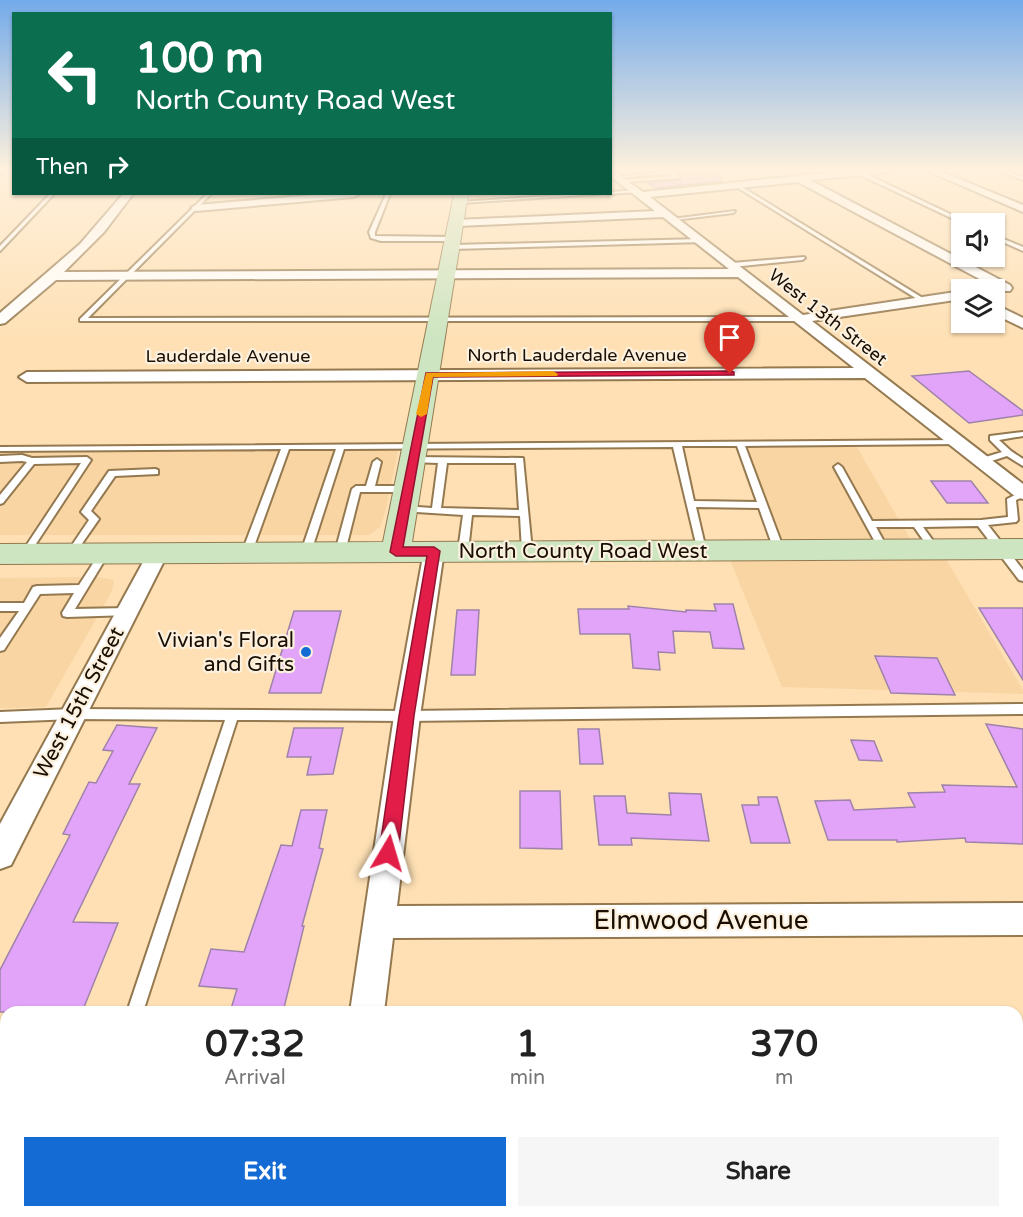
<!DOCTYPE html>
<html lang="en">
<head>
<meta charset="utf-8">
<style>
	:root { --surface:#fff; --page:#f6f6f6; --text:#222; --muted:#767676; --accent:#146bd4 }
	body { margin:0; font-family:"Varela Round",sans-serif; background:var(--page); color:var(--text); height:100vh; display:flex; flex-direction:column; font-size:22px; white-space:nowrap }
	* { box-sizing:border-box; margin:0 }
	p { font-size:20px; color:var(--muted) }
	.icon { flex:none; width:33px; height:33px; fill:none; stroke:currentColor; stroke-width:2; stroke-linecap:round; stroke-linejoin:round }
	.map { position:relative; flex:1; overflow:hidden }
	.sheet { position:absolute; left:0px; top:1006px; width:1023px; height:212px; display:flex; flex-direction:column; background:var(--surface); border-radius:18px 18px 0 0; box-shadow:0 2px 4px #0004 }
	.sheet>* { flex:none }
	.banner { position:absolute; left:12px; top:12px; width:600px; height:183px; border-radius:0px; box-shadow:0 2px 4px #0004; background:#0b6e4f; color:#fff; overflow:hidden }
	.controls { position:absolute; left:951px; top:213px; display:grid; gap:12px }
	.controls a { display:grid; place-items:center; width:54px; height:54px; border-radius:0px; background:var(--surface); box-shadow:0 2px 4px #0004; font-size:30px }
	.pin { position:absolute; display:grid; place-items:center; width:51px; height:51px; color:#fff; margin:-62px -26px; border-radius:50% 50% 50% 0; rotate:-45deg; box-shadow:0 0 6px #0007 }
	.pin .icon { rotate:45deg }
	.me { position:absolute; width:66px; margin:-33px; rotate:7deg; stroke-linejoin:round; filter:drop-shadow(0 0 4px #0008) }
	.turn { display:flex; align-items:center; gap:21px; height:126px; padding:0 24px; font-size:27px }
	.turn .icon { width:78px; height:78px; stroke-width:2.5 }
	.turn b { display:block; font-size:42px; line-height:51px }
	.then { display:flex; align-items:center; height:57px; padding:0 24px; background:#0003; gap:12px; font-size:22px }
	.eta { display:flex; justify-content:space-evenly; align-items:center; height:102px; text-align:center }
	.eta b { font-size:36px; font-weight:700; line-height:42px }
	.primary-button { display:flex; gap:12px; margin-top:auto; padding:12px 24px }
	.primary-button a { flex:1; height:69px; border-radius:0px; background:var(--accent); color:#fff; font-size:24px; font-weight:700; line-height:69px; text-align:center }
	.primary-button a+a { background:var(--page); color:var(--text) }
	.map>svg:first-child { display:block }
</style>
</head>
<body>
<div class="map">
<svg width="1023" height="1217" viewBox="0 0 1023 1217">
	<rect width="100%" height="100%" fill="#fee0b4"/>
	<path fill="#f8d5a3" d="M855,444L916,549H940L1023,690V694L782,687L726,550L784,549L742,445Z
		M399,447L385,513L380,527L369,535H0V452Z
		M97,577L114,580L112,591L46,707L0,708V578Z"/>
	<path fill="#e2a4f8" stroke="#9f82aa" stroke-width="1.5" d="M671,169H720L721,181L655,188L648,183L681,180L680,174Z
		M969,371L1023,411V415L969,423L912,376Z
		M931,481H971L988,503H947Z
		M714,604H733L744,649L713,648L710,632L673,631L675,653L658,652L660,670L633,668L630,634H580L578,609H629L628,606L686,612V610L716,611Z
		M979,608H1023V680Z
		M457,610H479L475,675H451Z
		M294,611H341L321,693H269Z
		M875,656L937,658L955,695L891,693Z
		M986,724L1023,729V844L966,842L965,838L897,842V840H828L815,801L850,800L854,810L915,807L908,793L945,792L942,785L1017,787Z
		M117,725L157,728L129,784H140L73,922L118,923L82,1012H0V970L70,835L63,834L89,782L96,783L113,751L103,750Z
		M294,728H343L333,774L307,775L311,757H287Z
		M578,729H599L603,764H580Z
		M851,740L874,741L882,761L859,760Z
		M520,791H560L562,849L520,848Z
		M669,793L701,794L709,841L631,838L632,845H599L594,796H625L627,813L671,815Z
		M758,797H777L790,843H751L742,805H759Z
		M301,810H327L319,848L323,849L302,926H304L283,1012H230L237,989L199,986L211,949L244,952L281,845L292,846Z"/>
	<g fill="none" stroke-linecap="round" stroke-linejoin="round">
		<defs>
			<path id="lane" d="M996,169H1002L1023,177V180Z
				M670,171L679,176V178L625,182L623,180L673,176L669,173L618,178L616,177Z
				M858,172H862L971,224H964L858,174Z
				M737,184L926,300L927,301L922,302L735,186Z
				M640,190L638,192L610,194H608H610V192Z
				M50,194H54L0,251V246Z
				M207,194H211L88,318L801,317L804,319L801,321H80V319Z
				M386,194H390L375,232V236L454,237L457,239L454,241H381L371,238L369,232Z
				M582,194H599L461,203L459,202Z
				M735,211L733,213L674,220L672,219Z
				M994,235L1023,247V251L994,238Z
				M702,239L704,242L452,249L449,247L452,245Z
				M804,257L805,258L802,260L732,267L729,265L732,263Z
				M1023,432V436L999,440L1011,451L1023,459V466L1007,456L982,464L979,463V459L1002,452L990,440V436Z
				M958,440H961V444L745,446L784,550L779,553L774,550L759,508L696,507L706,550L701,553L698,552L673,447L344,449L311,552L306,555L301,552L336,449H289L252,552L247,555L242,552L281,449L0,451V447ZM682,446H737L757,502L694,501Z
				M22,455L32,458L87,457L91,460L28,556H22L20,554L22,552L81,463L34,464L3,503L0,504V495L27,462L22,461L0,462V456Z
				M413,457L523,458L532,551L530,553L527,554L522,551L520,516L472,515L468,551L463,554L458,551L463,515L401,511L399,509L401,507L404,506L432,508L438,463L410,462V458ZM447,463H516L519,510L441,508Z
				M377,459L381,462L375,486H408L412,489L408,492H360L345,552L340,555L337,554L335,552L352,489L356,486H366L373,462Z
				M838,464L842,467L872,521L981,520L1008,517L1007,499L1023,491V497L1016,500L1018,520L1016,522L988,525L1023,570V581L1019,580L978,526L923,527L939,549L934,552L931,551L914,527H876L888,549L883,552L880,551L834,467Z
				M155,469L158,470V474L115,476L91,511L99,519L74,555H68L66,553L68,551L89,520L81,512L109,471Z
				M104,550L109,553L75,609L127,608L131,609L132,612L131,615L67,617L63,616L62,613L74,593L40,594L4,650L0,651V638L19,611H0V603H24L33,587L37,586L79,585L101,551Z
				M1023,704V714L407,721L237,720L143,1012H127L225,720L73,719L0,722V712L73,709L407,711Z
				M60,1212H80L78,1217H58Z"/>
			<path id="street" d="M0,169H6L0,175Z
				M610,169L643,192L864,169H896L892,172L810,180L1010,285L1012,288L1010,291H1002L798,182L650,197L803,315L962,291V299L812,321L1023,484V499L1016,497L865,378L27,382L19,377L27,372L854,368L738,277L56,280L5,323L0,324V313L80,244L123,194H133L104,232L64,272L729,269L663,217L457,226L452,223L457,220L655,211L610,176Z
				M923,169H935L1023,205V212Z
				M326,194H359L354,197L196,211L191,208L196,205Z
				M994,304L1023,318V328L994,314Z
				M434,544L441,546L444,551L420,716L397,906L1023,903V935L393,938L384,1012H350L394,716L424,551L427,546Z
				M158,546L165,548L168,553L11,865L0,869V824L148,553L151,548Z
				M318,1212H360L359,1217H317Z"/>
			<path id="secondary" d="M454,194H468L412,542L1023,539V559L0,564V544L383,542Z"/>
		</defs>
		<use href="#lane" stroke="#947950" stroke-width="4"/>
		<use href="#street" stroke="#947950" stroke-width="4"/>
		<use href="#secondary" stroke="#947950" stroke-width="2"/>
		<use href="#lane" fill="#fff" fill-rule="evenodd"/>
		<use href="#street" fill="#fff" fill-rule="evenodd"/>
		<use href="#secondary" fill="#cde5c1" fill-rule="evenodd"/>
	</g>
	<linearGradient id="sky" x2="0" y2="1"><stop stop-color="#73abea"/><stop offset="0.5" stop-color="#fff1dd"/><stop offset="1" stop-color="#fff1dd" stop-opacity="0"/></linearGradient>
	<rect width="1023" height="340" fill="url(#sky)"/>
	<path fill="#e11d48" stroke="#92132f" stroke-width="1.5" d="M730,371L734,372V375L433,377L403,547H434L440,551L414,716L398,853L395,860L388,862L382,860L379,853L399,716L427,556H396L390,552L426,373Z"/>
	<path fill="#f59e0b" d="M553,371L558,374L557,376L433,377L427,414L421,417L416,414L426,373Z"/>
	<circle fill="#146bd4" stroke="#fcf0df" stroke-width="2" cx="306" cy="652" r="6"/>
	<g text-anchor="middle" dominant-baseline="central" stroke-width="4.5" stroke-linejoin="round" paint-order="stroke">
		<g font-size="18" fill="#180e01" stroke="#fcf0df">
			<text transform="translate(828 317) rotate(38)">West 13th Street</text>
			<text x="577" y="355">North Lauderdale Avenue</text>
			<text x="228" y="356">Lauderdale Avenue</text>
		</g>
		<g font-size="21" fill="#180e01" stroke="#fcf0df">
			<text x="583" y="551">North County Road West</text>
			<text transform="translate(79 703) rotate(-62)">West 15th Street</text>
		</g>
		<g font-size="21" fill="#180e01" stroke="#fcf0df" text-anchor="end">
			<text x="294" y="640">Vivian's Floral<tspan x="294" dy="24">and Gifts</tspan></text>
		</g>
		<g font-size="26" fill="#180e01" stroke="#fcf0df">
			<text x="701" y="920">Elmwood Avenue</text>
		</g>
	</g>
</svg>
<div class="controls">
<a><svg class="icon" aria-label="sound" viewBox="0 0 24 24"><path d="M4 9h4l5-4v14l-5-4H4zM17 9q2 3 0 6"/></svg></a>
<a><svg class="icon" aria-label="layers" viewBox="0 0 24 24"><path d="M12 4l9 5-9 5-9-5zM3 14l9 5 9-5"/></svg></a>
</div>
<div class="pin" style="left:730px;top:374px;background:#d93025"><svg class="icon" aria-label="arrive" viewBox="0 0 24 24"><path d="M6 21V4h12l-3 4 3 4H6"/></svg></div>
<svg class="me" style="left:388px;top:853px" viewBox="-20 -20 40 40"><path d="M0-17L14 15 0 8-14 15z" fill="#e11d48" stroke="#fff" stroke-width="4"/></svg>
<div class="banner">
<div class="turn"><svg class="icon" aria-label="left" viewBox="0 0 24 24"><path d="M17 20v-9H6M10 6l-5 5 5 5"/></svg><div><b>100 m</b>North County Road West</div></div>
<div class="then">Then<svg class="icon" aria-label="right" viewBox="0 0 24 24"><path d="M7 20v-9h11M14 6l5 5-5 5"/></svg></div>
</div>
<section class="sheet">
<div class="eta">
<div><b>07:32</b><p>Arrival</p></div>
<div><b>1</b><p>min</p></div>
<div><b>370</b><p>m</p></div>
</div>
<div class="primary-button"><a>Exit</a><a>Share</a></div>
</section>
</div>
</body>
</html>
